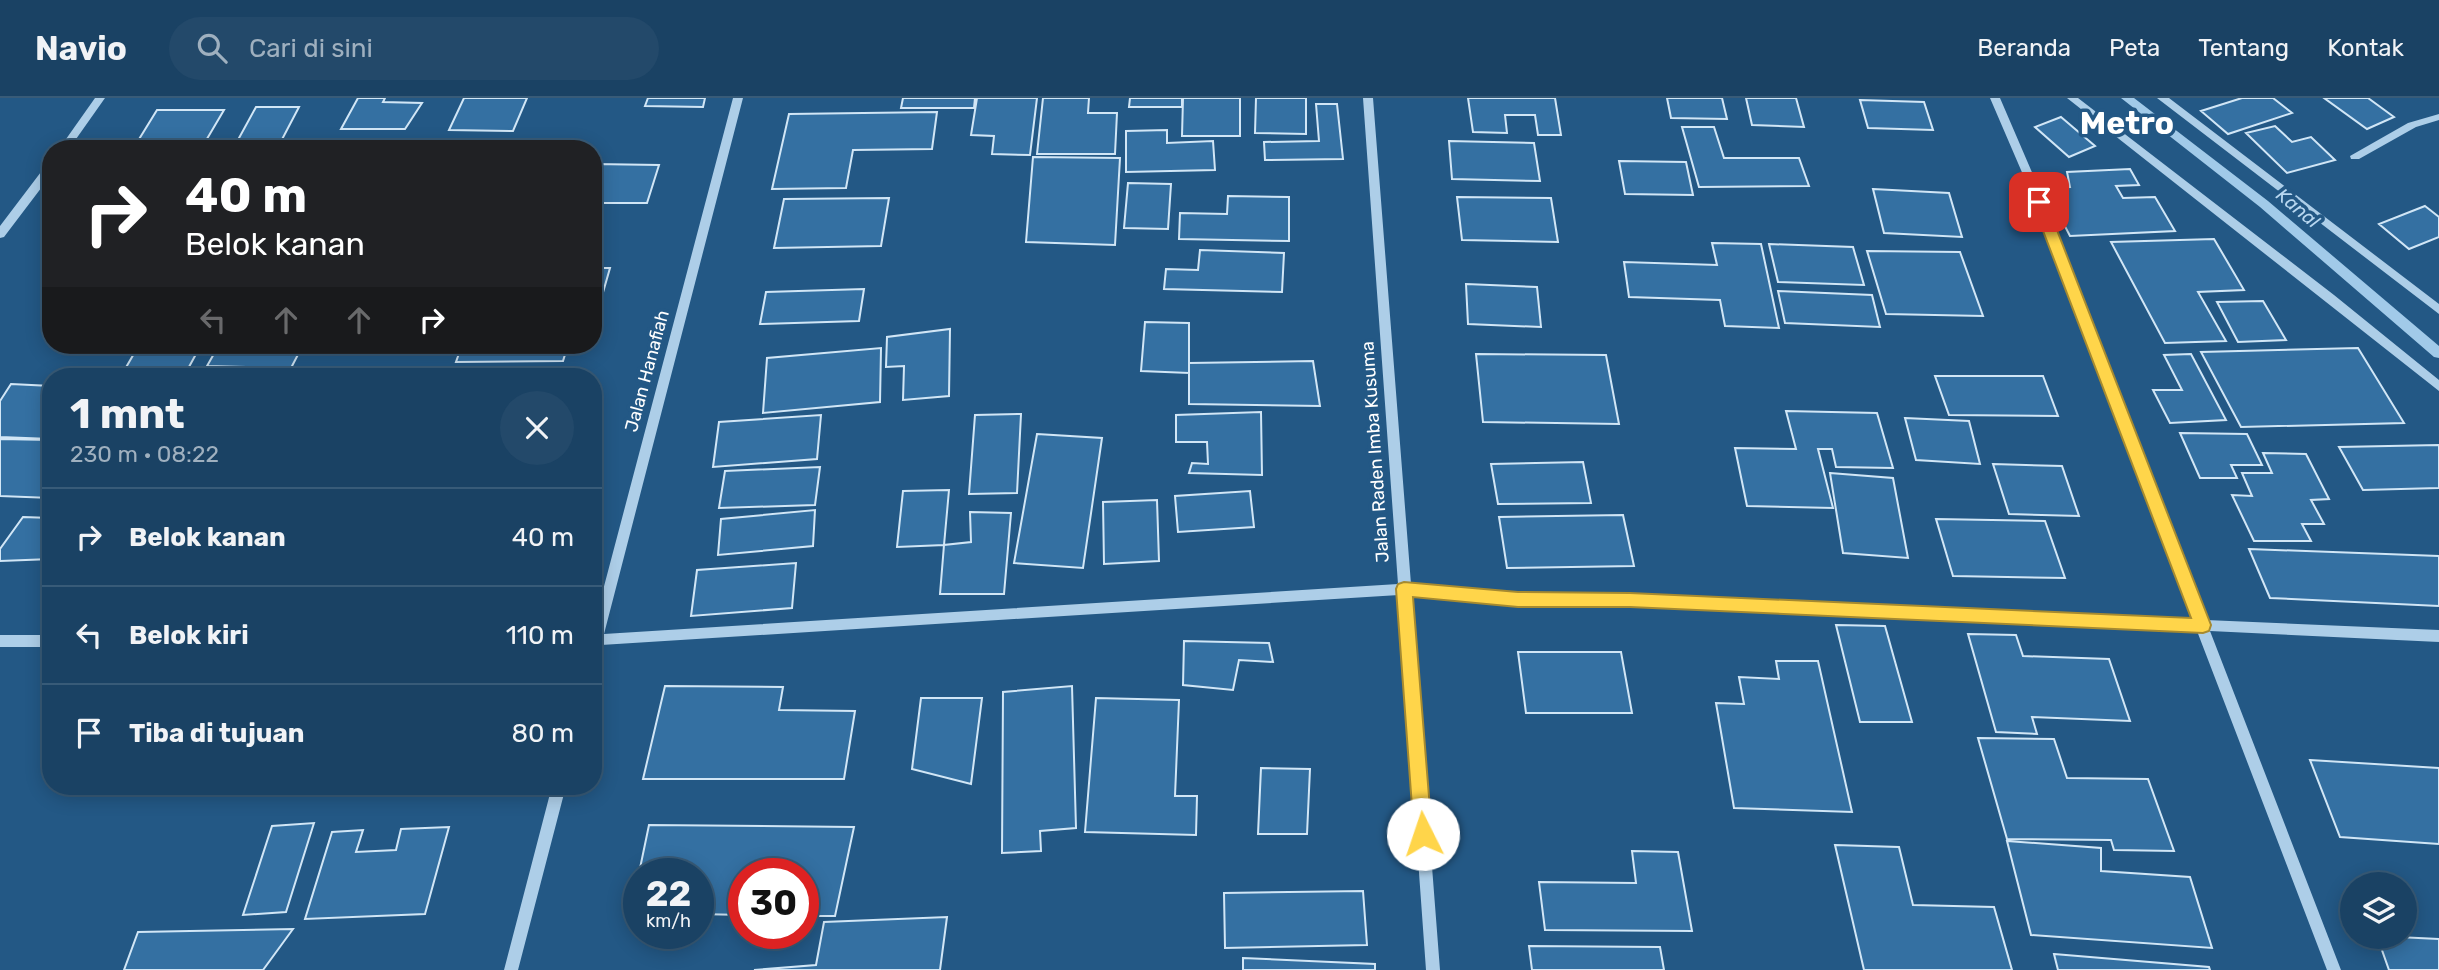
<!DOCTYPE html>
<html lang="id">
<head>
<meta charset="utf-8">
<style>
	:root { --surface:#1a4264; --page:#23496a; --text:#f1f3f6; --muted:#9fb0bf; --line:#385b78 }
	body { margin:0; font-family:Rubik,sans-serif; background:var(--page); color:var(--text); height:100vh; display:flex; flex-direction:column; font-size:26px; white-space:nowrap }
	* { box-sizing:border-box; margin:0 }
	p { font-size:23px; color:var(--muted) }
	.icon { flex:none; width:38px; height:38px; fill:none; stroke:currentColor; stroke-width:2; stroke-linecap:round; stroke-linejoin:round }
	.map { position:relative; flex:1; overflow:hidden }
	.panel { position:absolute; left:42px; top:270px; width:560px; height:427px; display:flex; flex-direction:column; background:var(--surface); border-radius:28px; box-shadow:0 4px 18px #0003,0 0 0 2px var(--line) }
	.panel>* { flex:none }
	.top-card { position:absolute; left:42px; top:42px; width:560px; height:214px; border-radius:28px; box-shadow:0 4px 18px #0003,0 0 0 2px var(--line); background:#202124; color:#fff; overflow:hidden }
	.tools { position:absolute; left:2340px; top:774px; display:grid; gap:14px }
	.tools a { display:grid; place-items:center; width:77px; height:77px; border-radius:50%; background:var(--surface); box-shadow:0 4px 18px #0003,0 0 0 2px var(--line); font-size:35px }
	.speed { position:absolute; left:623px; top:760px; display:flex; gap:14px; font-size:35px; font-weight:700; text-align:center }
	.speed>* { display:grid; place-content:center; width:91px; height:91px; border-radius:50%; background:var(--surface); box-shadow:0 4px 18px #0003,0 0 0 2px var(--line); line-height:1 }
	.speed small { font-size:18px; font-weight:400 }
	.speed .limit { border:10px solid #d22; background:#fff; color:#111 }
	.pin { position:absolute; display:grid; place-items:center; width:60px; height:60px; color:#fff; margin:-30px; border-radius:14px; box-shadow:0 4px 10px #0006 }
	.me { position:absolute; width:77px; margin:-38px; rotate:356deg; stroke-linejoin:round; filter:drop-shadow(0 0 5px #0008) }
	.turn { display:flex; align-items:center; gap:24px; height:147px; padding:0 28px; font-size:32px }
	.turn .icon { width:91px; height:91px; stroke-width:2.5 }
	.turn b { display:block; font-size:49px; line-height:60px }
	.lanes { display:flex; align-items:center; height:66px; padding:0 28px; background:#0003; justify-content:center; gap:35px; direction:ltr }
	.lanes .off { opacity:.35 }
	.round { display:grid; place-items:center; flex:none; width:74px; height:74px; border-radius:37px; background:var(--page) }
	.summary { display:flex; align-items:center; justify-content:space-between; height:119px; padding:0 28px }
	h1 { font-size:42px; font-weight:700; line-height:52px }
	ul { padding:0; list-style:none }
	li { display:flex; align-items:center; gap:21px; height:98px; padding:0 28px; border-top:2px solid var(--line) }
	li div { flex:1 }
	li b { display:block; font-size:26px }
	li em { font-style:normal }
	header { display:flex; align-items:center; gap:42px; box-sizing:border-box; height:98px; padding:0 35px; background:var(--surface); border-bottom:2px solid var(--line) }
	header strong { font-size:33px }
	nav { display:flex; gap:38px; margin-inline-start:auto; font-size:24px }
	.search { width:490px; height:63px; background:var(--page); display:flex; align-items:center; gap:18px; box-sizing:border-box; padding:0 24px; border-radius:38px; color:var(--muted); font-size:26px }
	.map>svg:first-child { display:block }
</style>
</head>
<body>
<header>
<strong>Navio</strong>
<div class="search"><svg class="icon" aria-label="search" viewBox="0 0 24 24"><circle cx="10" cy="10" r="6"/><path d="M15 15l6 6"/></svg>Cari di sini</div>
<nav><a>Beranda</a><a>Peta</a><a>Tentang</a><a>Kontak</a></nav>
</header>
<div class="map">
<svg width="2439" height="872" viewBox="0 0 2439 872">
	<rect width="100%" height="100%" fill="#235885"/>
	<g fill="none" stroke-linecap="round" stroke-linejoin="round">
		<path fill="#a1cae9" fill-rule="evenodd" d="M2121,0H2134L2268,103L2439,248V260L2434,259L2260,109Z"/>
	</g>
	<path fill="#3470a2" stroke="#d1e6f6" stroke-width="2" d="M358,0H385L383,4L422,5L405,31H341Z
		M464,0H527L513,33L449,32Z
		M648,0H705L703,9L645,8Z
		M903,0H975L974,10H901Z
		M977,0H1037L1030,57L992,56L994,38L971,37Z
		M1043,0H1089L1088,15H1117L1115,56H1037Z
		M1130,0H1182V9H1129Z
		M1183,0H1240V38H1182Z
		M1256,0H1306V36L1255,35Z
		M1468,0H1555L1561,37H1538L1535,17H1505L1507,35L1473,34Z
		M1667,0H1722L1727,21L1671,20Z
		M1746,0H1796L1804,29L1752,27Z
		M2242,0H2273L2292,15L2228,36L2201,13Z
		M2324,0H2368L2394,19L2367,31Z
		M1860,2L1924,4L1933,32L1868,30Z
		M1316,6H1337L1343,61L1265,62L1264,44L1319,43Z
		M256,9H299L277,51H233Z
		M157,12H224L201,51H133Z
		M937,14L932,51L853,52L846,90L772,91L789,16Z
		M2061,19L2095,48L2069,59L2035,29Z
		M2275,28L2292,44L2311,39L2335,62L2287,75L2246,35Z
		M1682,29H1714L1724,60H1799L1809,88L1699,89Z
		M1167,32V45L1213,43L1215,72L1126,74V33Z
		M1449,43L1534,45L1540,83L1452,81Z
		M423,47H492L490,51H421Z
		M1033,59L1120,60L1115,147L1026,144Z
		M1619,63L1686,64L1693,97L1625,96Z
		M594,66L659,67L647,105H593Z
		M2130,71L2139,87L2116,88L2123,100L2155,99L2175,133L2070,138L2045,90L2070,89L2067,74Z
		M1128,85L1171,86L1168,131L1124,130Z
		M1873,91L1949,95L1962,139L1884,135Z
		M1228,98L1289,99V143L1179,141L1180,115L1227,116Z
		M1457,99L1551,100L1558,144L1462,142Z
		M889,100L881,148L774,150L784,101Z
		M2425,108L2439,119V139L2409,151L2379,126Z
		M2214,141L2244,192L2198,194L2226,243L2165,245L2111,144Z
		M1712,145L1761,146L1779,230L1725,228L1720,202L1629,199L1624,164L1717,167Z
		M1769,146L1853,149L1864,187L1778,184Z
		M1200,152L1284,155L1282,194L1164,191L1166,171L1198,172Z
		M1867,153L1960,154L1983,218L1886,216Z
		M593,170H610L600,205L593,204Z
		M1466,186L1537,189L1541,229L1468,226Z
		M864,191L859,223L760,226L766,194Z
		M1778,193L1872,197L1880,229L1785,225Z
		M2263,203L2286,242L2238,244L2217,204Z
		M1145,224L1189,225V275L1141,273Z
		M950,231L949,298L903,302L904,268L886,269L887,239Z
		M139,247H201L184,278H121Z
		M219,247H303L291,270L207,268Z
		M462,247H568L563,263L456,264Z
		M881,250L880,304L763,315L767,260Z
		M2358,250L2404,325L2241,329L2201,254Z
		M1476,256L1606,257L1619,326L1483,324Z
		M2191,256L2226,322L2170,325L2153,292H2182L2164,257Z
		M1313,263L1320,308L1189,306V265Z
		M1935,278H2043L2058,318L1949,317Z
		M11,286L51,288V341L0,339V303Z
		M1786,313L1877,315L1893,370L1836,369L1832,351H1818L1833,410L1747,408L1735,350L1796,351Z
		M1261,314L1262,377L1189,375L1192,365L1208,366L1207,344H1176V317Z
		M1021,316L1017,395L969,396L975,317Z
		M821,317L817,361L713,369L719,324Z
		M1905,320L1969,323L1980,366L1916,362Z
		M2180,335L2247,336L2262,367H2231L2237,380H2200Z
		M1037,336L1102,340L1083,470L1014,465Z
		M0,341L51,342V400L0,398Z
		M2439,347V390L2363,392L2339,349Z
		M2263,355L2306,356L2329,401L2311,402L2324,426H2302L2311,443H2254L2232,397L2252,398L2242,375H2272Z
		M1583,364L1591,405L1498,406L1491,366Z
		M1993,366L2062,368L2079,418L2009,416Z
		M820,369L815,407L719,410L725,373Z
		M1830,375L1893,380L1908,460L1843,455Z
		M949,392L944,447L897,449L903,393Z
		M1250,393L1254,429L1178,434L1175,398Z
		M1157,402L1159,463L1104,466L1103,404Z
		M815,412L813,448L718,457L721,421Z
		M970,414L1011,415L1004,496H940L944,447L971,444Z
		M1623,417L1634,468L1507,470L1499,419Z
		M23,419L51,420V461L0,463V451Z
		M1936,421L2045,423L2065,480L1953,478Z
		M2249,451L2439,458V508L2270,500Z
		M796,465L792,510L691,518L697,472Z
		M1836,527L1885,528L1912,624H1860Z
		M1968,536L2016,537L2023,558L2109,561L2130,623L2032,619L2037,636L1996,634Z
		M1184,543L1269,545L1273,564L1239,562L1233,592L1183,587Z
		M1518,554H1621L1632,615H1526Z
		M1776,563H1818L1852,714L1734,710L1716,605L1744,606L1739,579L1779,581Z
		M665,588L783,589L779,612L855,613L844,681H643Z
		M1072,588L1076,730L1040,733L1041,753L1002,755L1003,594Z
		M921,600H982L971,686L912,671Z
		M1096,600L1179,602L1175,698H1197L1196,737L1085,734Z
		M1978,640L2054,641L2067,680L2148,681L2174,753L2114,752L2111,742L2007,741Z
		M2310,662L2439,670V746L2340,739Z
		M1261,670L1310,671L1307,736H1258Z
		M314,725L286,814L243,817L272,728Z
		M649,727L854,729L835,818H803V775H744V817L698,816V775H639Z
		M449,729L425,816L305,821L332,734L363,732L356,754L396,752L401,731Z
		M2007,743L2101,750V773L2190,779L2212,850L2031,837Z
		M1835,747L1899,749L1913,807L1994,809L2012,872H1864Z
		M1632,753L1678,754L1692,833L1545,832L1539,784L1636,785Z
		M639,778V815H631Z
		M1363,793L1367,847L1225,850L1224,795Z
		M947,819L940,872H754L816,867L824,824Z
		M293,831L263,872H124L138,834Z
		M2377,838L2439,841V872H2389Z
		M1529,848L1660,849L1664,872H1532Z
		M2054,856L2209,869L2210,872H2058Z
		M1243,860L1375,866V872H1243Z"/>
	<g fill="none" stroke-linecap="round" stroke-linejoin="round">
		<path fill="#adcee8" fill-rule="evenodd" d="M95,0H105L69,51H59Z
			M733,0H743L604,536L1398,486L1363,0H1373L1411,486L1518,495L1630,496L2193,521L2024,79L1990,0H2000L2034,79L2206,522L2439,532V544L2210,533L2341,872H2327L2197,533L1630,508L1518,507L1411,497L1440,872H1426L1399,497L601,547L598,559L593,561V530Z
			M2067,0H2078L2334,197L2439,282V293Z
			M2157,0H2169L2439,206V216Z
			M2439,16V22L2416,29L2359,61H2351L2350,58L2408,25Z
			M51,65V77L4,139L0,140V128L47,66Z
			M0,537H51V549H0Z
			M552,688H566L518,872H504Z"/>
	</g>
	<path fill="#ffd54a" stroke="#a68a30" stroke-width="2" d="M2039,99L2046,104L2211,527L2209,533L2203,535L1630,509H1518L1413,499L1432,736L1429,742L1423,745L1417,742L1414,736L1396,491L1398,486L1404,484L1518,494L1630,495L2191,520L2032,104Z"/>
	<g text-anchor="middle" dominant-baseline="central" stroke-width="7" stroke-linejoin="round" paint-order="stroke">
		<g font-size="18" fill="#fff" stroke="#235885">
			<text transform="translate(647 273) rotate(-75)">Jalan Hanafiah</text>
			<text transform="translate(1375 354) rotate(-94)">Jalan Raden Imba Kusuma</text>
		</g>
		<g font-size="19" font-style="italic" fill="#b8d7f0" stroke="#235885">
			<text transform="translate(2298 110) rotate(40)">Kanal</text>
		</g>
		<g font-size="32" font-weight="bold" fill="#fff" stroke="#235885">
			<text x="2127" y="25">Metro</text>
		</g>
	</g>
</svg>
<div class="tools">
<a><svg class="icon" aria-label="layers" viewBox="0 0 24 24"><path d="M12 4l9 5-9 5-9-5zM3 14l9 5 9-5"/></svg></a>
</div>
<div class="speed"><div>22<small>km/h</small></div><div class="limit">30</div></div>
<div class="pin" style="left:2039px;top:104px;background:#d93025"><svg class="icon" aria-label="arrive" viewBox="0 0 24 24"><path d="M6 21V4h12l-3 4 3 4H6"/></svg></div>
<svg class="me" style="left:1423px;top:736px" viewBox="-20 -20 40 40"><circle r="19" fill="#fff"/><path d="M0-13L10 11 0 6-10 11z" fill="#ffd54a"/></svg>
<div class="top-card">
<div class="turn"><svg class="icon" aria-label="right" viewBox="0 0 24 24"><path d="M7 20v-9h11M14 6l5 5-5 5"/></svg><div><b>40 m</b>Belok kanan</div></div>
<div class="lanes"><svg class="icon off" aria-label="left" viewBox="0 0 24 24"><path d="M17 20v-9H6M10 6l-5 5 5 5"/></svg><svg class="icon off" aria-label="ahead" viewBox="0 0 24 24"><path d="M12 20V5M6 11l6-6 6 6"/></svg><svg class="icon off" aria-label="ahead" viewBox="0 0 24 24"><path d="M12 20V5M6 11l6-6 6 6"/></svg><svg class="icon" aria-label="right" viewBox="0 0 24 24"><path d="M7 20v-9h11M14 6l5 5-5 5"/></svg></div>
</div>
<section class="panel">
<div class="summary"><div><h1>1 mnt</h1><p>230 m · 08:22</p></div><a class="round"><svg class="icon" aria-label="close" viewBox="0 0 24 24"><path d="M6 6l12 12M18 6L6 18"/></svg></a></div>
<ul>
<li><svg class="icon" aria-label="right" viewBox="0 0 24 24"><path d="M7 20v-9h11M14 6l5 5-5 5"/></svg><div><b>Belok kanan</b></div><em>40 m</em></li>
<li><svg class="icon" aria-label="left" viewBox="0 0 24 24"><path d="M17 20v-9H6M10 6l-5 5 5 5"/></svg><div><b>Belok kiri</b></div><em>110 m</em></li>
<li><svg class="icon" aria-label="arrive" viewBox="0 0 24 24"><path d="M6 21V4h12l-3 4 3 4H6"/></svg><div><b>Tiba di tujuan</b></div><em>80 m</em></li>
</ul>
</section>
</div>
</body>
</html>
